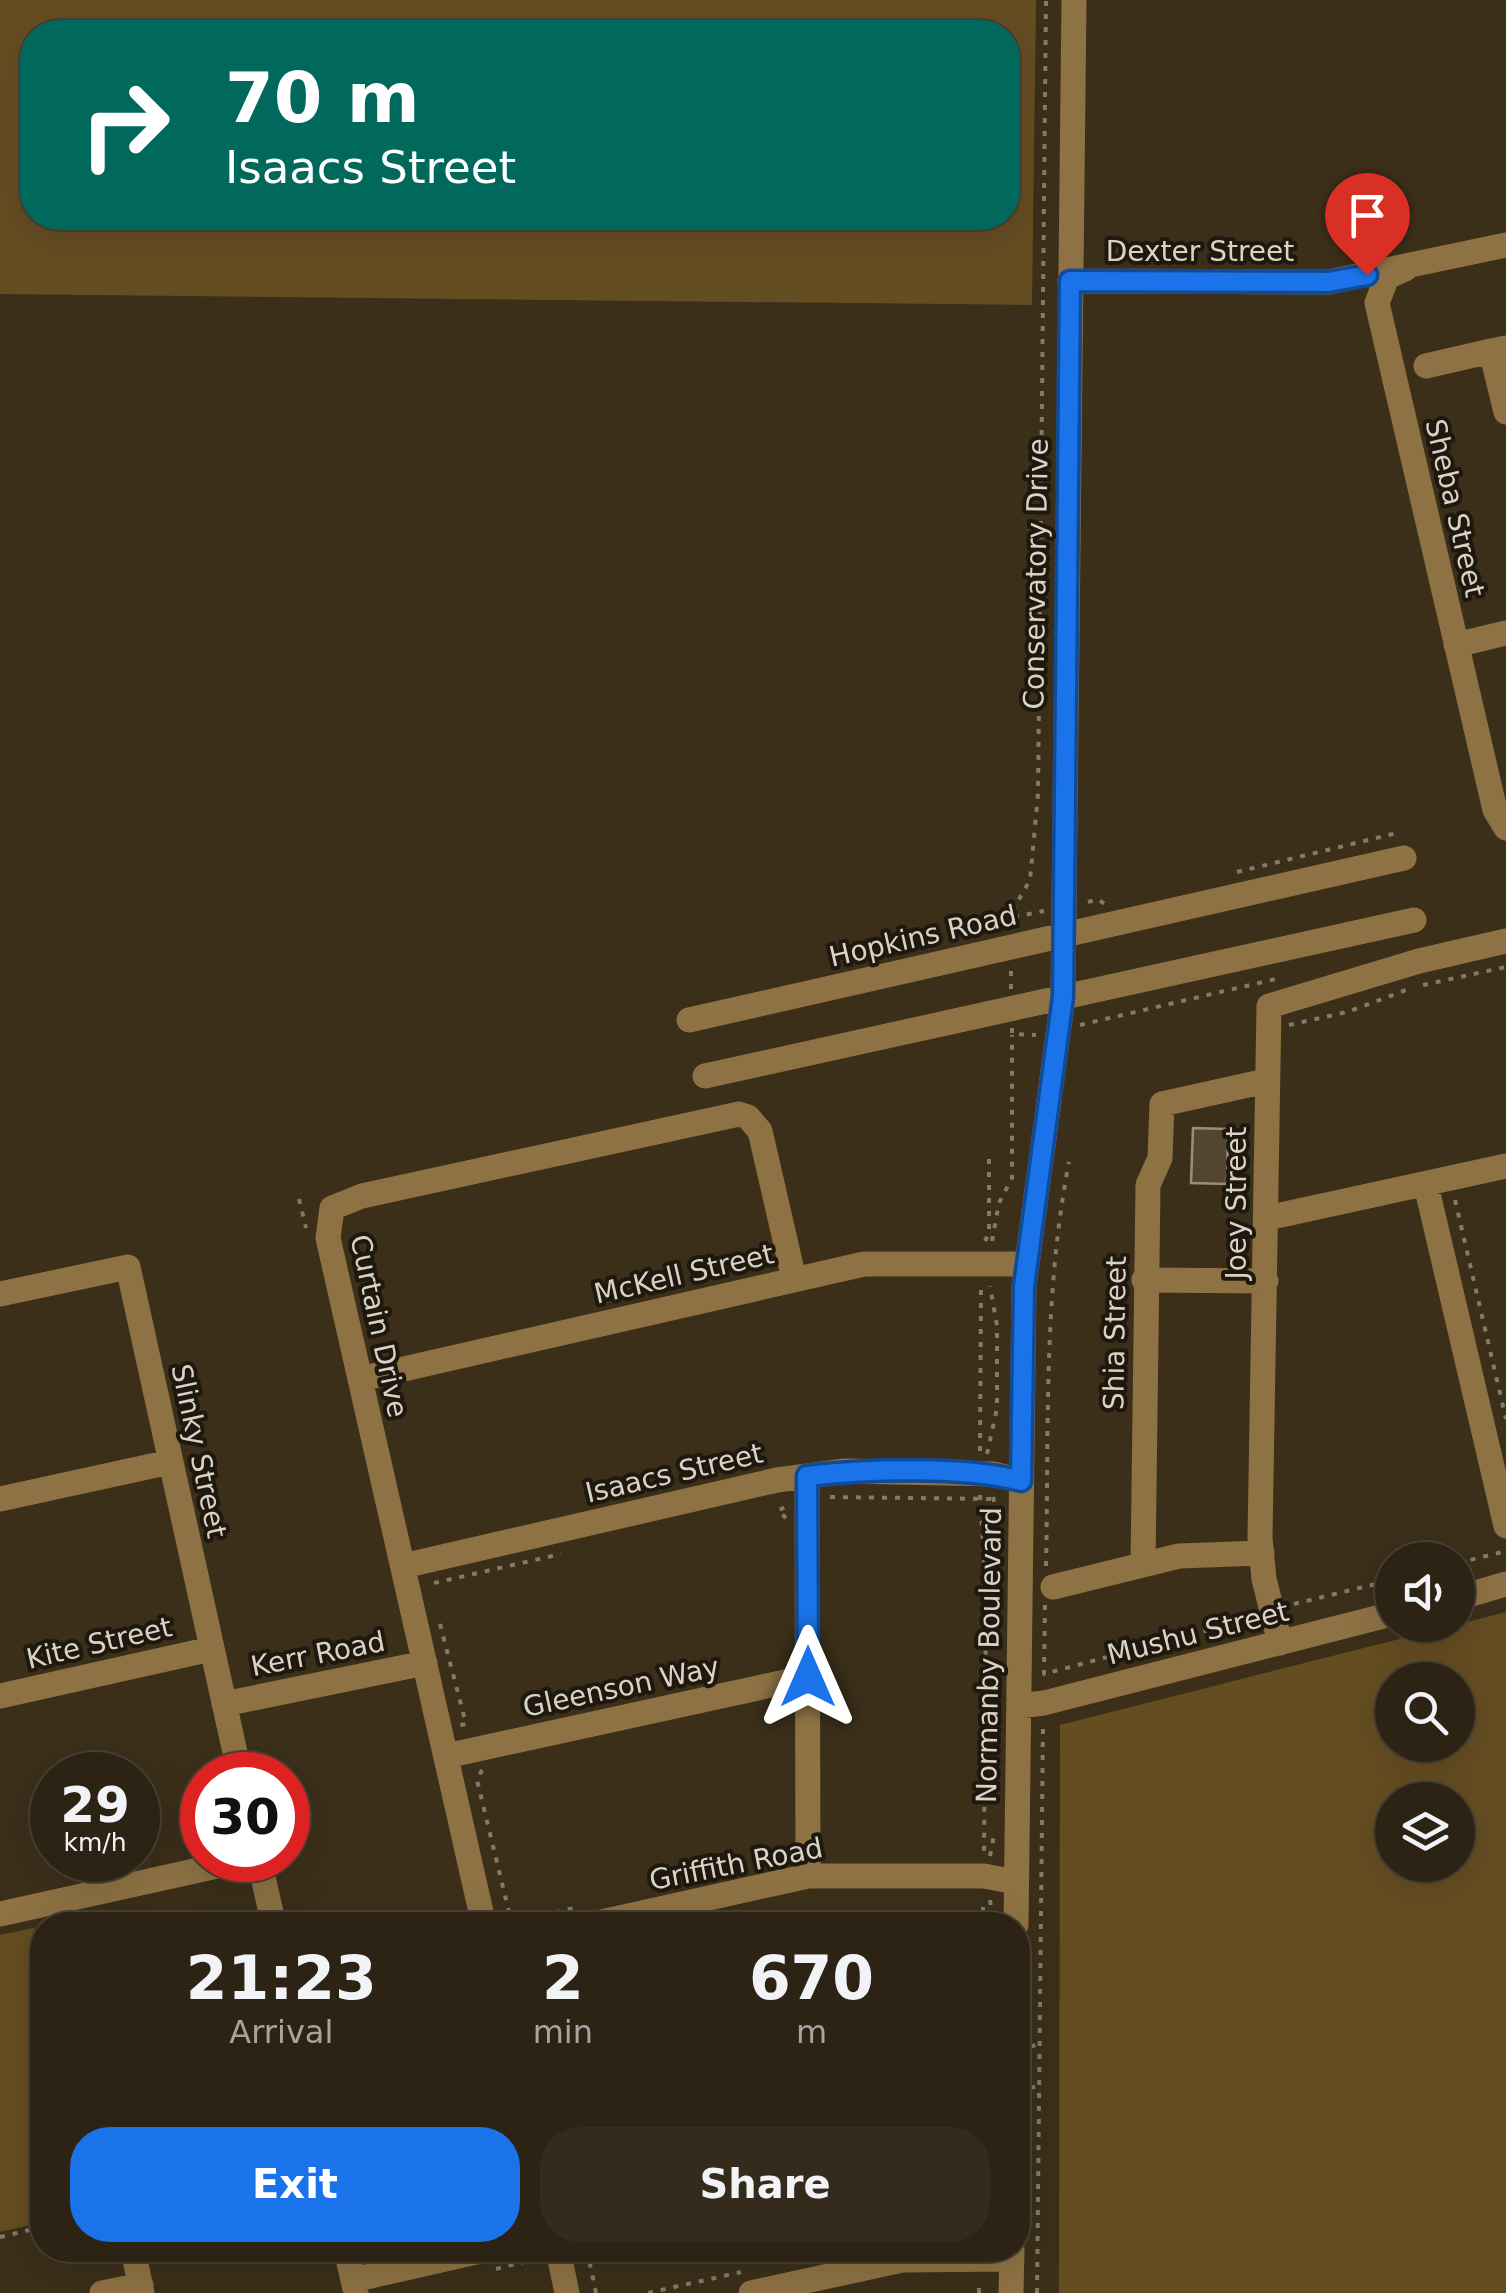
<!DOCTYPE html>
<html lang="en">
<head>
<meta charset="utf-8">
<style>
	:root { --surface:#2c2314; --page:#342b1d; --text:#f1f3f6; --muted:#a6a4a0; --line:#484034; --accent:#1a73e8 }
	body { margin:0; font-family:"DejaVu Sans",sans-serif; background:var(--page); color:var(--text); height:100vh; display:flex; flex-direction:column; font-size:38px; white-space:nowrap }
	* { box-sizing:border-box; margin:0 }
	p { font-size:32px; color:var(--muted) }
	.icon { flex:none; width:55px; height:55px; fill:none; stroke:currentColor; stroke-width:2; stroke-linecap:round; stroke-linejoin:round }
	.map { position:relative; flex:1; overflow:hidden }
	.details { position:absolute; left:30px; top:1912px; width:1000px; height:350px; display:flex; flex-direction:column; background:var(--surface); border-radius:40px; box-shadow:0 10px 40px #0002,0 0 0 2px var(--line) }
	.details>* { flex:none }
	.hud { position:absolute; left:20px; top:20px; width:1000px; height:210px; border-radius:40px; box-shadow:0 10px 40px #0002,0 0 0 2px var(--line); background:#00695c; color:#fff; overflow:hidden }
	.buttons { position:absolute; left:1375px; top:1542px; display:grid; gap:20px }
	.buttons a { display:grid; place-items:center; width:100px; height:100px; border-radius:50%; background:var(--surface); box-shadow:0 10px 40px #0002,0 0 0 2px var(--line); font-size:50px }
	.speed { position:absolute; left:30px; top:1752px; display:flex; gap:20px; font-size:50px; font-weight:700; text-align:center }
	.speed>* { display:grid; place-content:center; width:130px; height:130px; border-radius:50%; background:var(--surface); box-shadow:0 10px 40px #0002,0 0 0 2px var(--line); line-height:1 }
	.speed small { font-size:25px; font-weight:400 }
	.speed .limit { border:15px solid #d22; background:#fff; color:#111 }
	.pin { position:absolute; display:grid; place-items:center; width:85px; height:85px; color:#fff; margin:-102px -42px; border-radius:50% 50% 50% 0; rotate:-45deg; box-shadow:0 0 10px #0007 }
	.pin .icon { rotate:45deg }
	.me { position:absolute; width:110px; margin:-55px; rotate:0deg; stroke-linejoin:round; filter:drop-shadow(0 0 8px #0008) }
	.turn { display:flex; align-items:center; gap:35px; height:210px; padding:0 40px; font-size:45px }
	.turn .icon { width:130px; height:130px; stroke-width:2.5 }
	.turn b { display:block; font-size:70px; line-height:85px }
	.eta { display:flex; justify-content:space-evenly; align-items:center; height:170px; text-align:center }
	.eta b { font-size:60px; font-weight:700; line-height:70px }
	.primary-button { display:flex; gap:20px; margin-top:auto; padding:20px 40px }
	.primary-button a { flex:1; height:115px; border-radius:40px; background:var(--accent); color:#fff; font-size:40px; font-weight:700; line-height:115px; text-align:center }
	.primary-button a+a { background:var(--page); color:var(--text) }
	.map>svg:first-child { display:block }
</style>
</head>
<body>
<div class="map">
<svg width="1506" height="2293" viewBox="0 0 1506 2293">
	<rect width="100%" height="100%" fill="#3b2f1a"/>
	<path fill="#654d22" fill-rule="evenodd" d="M0,0H1036L1032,305L0,294ZM32,32H1008V218H32Z
		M1506,1612V2293H1059L1060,1725ZM1392,1680H1458V1745H1392ZM1392,1800H1458V1865H1392Z
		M33,1928L42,1934V2222L0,2232V1935Z"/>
	<path fill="#534630" stroke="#9c8d75" stroke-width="2.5" d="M1193,1128L1228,1129L1227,1184L1191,1183Z"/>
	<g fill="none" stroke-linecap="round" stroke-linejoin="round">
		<path stroke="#847a69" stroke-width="4" stroke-dasharray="5 8" stroke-linecap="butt" d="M1237,872L1397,833
			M1088,902L1098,899L1106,905
			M1014,917L1044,911
			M1012,924L1013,910L1030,880L1038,794L1046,0
			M1423,985L1506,967
			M1011,989V968
			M1080,1025L1280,978
			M1289,1025L1347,1012L1409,989
			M1012,1028V1034L1036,1035
			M299,1199L306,1228
			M1455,1200L1506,1419
			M985,1241L989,1233V1152
			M992,1241L999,1203L1012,1178V1035
			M980,1451L981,1285
			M987,1454L997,1408V1326L990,1286
			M980,1495L986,1591L984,1855
			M830,1497L995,1499
			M993,1497L998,1517
			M786,1518L778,1510L787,1507
			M1458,1563L1506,1551
			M1046,1566C1049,1430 1043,1296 1069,1162
			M434,1583L561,1554
			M1294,1604L1392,1580
			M1045,1605L1044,1674L1253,1618
			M440,1624L466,1724L460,1725
			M1402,1634L1439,1625
			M482,1770L477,1780L509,1912L505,1913
			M990,1856L994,1835
			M990,1900L993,1920
			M509,1912L518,1925
			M517,1921L574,1908
			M983,1925V1900
			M1018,2050L1040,2044
			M1018,2092L1040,2085
			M0,2237L42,2227
			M587,2250L596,2293
			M496,2269L536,2259
			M648,2293L741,2272
			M979,2293V2280
			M1037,2293L1043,1724"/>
		<path stroke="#8e7244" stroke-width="25" d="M1405,269L1387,277L1377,303L1495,810L1506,828
			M1070,281L1329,282L1506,245
			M1506,348L1491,351L1506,412
			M1426,366L1491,351
			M1456,645L1506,633
			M689,1020L1404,858
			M705,1076L1414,920
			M1426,1185L1506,1526
			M1267,1218L1506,1166
			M1144,1280L1266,1281
			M0,1294L128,1267L240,1775
			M360,1379L864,1264H1026
			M807,1477L808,1876
			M0,1499L170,1462
			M1143,1565L1148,1185L1160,1158L1162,1104L1266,1081
			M403,1566L777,1480L845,1471L994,1474L1021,1481
			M1053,1587L1179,1556L1262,1553
			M1458,1598L1506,1584
			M1280,1643L1264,1579L1260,1538L1269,1006L1419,961L1506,941
			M0,1696L211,1649
			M224,1704L425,1663
			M1019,1706L1044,1703L1392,1614
			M446,1756L808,1677
			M259,1860L274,1925
			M0,1914L244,1860
			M484,1925L328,1238L332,1208L362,1196L739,1114L748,1117L760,1131L794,1279
			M588,1925L808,1876H984L1016,1882
			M1016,1925L1024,1286L1063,997L1074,0
			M133,2250L142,2293
			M346,2250L356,2293
			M558,2250L567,2293
			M353,2280L485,2250
			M102,2293L141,2285
			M751,2293L902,2260L1012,2259
			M1011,2293L1012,2250"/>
	</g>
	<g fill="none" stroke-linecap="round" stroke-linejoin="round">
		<defs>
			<path id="route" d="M808,1677L807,1476C865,1469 966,1466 1021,1481L1024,1286L1063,997L1070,281L1329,282L1367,275"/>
		</defs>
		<use href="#route" stroke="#114b97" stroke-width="25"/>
		<use href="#route" stroke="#1a73e8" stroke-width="18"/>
	</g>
	<g text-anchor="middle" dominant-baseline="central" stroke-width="8" stroke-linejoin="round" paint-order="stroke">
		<g font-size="28" fill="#d9d2c5" stroke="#1e180f">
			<text x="1200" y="251">Dexter Street</text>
			<text transform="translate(1455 508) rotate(77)">Sheba Street</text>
			<text transform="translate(1036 574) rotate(-89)">Conservatory Drive</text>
			<text transform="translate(923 936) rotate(-13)">Hopkins Road</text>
			<text transform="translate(1236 1203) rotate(-90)">Joey Street</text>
			<text transform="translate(684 1274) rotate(-13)">McKell Street</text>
			<text transform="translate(379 1326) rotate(78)">Curtain Drive</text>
			<text transform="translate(1115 1333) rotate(-89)">Shia Street</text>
			<text transform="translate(199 1451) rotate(78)">Slinky Street</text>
			<text transform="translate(674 1473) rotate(-13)">Isaacs Street</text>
			<text transform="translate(1198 1633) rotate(-14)">Mushu Street</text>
			<text transform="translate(99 1643) rotate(-13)">Kite Street</text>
			<text transform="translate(318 1654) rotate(-11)">Kerr Road</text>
			<text transform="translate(989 1655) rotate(-89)">Normanby Boulevard</text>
			<text transform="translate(621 1687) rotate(-12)">Gleenson Way</text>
			<text transform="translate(736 1864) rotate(-11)">Griffith Road</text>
		</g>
	</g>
</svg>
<div class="buttons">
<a><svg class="icon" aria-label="sound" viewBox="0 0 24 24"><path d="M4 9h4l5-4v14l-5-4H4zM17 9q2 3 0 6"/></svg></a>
<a><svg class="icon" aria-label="search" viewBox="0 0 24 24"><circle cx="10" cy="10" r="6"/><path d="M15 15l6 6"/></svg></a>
<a><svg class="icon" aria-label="layers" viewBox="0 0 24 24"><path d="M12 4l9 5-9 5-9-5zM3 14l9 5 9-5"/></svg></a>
</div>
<div class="speed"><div>29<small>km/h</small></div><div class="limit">30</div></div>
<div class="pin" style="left:1367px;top:275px;background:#d93025"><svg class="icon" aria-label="arrive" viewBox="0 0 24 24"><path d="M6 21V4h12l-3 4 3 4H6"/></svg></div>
<svg class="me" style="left:808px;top:1677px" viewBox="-20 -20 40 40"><path d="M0-17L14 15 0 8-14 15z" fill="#1a73e8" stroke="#fff" stroke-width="4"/></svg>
<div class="hud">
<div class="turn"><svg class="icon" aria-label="right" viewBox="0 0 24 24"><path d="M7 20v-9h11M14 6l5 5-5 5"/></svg><div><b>70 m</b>Isaacs Street</div></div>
</div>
<section class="details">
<div class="eta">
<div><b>21:23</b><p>Arrival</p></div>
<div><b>2</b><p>min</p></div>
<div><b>670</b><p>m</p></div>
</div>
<div class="primary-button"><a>Exit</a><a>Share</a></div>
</section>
</div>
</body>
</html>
